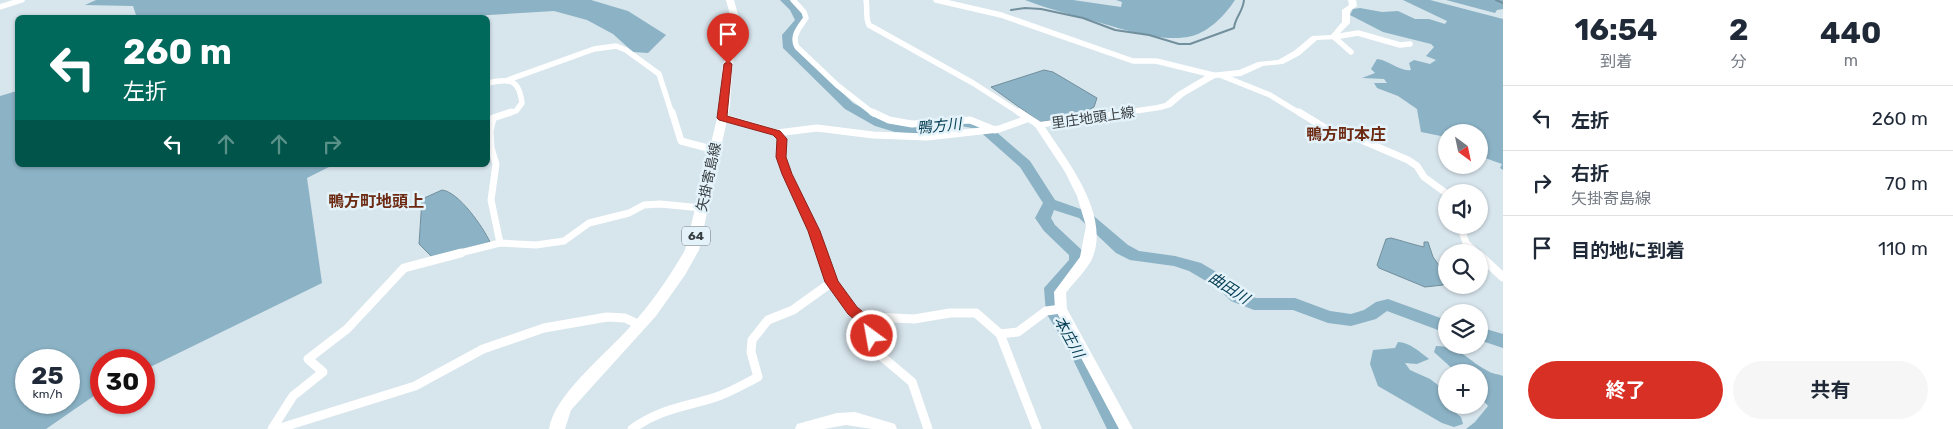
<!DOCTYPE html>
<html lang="ja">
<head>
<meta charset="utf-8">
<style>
	:root { --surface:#fff; --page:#f6f6f7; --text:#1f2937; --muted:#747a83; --line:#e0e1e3; --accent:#d93025 }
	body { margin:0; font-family:Rubik,"Noto Sans JP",sans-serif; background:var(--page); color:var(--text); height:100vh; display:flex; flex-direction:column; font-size:19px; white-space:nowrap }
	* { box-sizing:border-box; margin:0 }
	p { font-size:16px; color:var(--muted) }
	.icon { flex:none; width:28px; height:28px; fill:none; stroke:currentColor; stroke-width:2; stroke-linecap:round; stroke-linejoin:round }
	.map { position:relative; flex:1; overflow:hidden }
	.details { display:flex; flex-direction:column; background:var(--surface); width:450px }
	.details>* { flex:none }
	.top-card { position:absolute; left:15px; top:15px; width:475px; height:152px; border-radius:8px; box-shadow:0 1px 4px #0004; background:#00695c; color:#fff; overflow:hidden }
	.needle { width:32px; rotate:147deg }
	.buttons { position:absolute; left:1438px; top:124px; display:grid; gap:10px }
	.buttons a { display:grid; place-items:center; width:50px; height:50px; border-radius:50%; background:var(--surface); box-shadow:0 1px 4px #0004; font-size:25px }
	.speed { position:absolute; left:15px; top:349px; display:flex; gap:10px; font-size:25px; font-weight:700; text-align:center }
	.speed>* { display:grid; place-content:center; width:65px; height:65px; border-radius:50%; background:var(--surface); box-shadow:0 1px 4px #0004; line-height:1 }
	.speed small { font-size:12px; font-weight:400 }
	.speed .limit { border:8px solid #d22; background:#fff; color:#111 }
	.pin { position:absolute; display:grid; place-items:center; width:42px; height:42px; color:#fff; margin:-51px -21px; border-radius:50% 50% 50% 0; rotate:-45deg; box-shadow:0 0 5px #0007 }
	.pin .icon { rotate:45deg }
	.me { position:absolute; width:55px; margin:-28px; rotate:328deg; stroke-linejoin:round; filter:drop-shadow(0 0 4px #0008) }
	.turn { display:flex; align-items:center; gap:18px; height:105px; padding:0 25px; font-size:22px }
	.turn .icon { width:65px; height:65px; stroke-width:2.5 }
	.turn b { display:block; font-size:35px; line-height:42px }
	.lanes { display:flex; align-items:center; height:48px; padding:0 25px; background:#0003; justify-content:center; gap:25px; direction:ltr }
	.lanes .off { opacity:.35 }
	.eta { display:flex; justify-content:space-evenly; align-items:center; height:85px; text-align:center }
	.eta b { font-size:30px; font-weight:700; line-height:35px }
	.action { display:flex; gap:10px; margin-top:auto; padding:10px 25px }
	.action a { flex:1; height:58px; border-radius:30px; background:var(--accent); color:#fff; font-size:20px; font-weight:700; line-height:58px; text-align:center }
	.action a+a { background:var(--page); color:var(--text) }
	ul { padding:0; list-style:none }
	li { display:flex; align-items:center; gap:15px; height:65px; padding:0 25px; border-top:1px solid var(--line) }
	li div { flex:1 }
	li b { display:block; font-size:19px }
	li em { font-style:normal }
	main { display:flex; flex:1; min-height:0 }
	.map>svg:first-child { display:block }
</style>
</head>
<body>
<main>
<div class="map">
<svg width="1503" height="429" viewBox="0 0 1503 429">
	<rect width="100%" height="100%" fill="#d7e5ec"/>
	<path fill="#8bb2c5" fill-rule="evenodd" d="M96,0H591L628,11L666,35L648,53L633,52L613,34L587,20L554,11L439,18H137L133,6L85,5Z
		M1025,0H1073L1121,7L1122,2L1116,0H1235C1225,15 1210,31 1192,36C1161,44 1117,27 1087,19C1066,13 1045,8 1025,0Z
		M1403,0H1430L1503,19V170L1500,168L1502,164L1485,158L1487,149L1479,146V132H1446V137L1421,132L1417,109L1398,96L1377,88L1374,83H1387L1384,79L1362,78L1375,73L1371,69L1377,59C1389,60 1400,72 1411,70L1409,63L1414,60L1430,64L1436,60L1426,56L1434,47L1431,44L1383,32L1350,15L1353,9L1360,8L1382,12L1398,11L1415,19H1429L1445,24L1447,21Z
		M1446,0H1503V9L1497,10L1495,13Z
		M17,91L18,165H333L307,178L322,283L144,370V360H101V391L46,429H0V96ZM26,360H69V402H26Z
		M1398,342C1409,342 1420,352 1429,359L1417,364L1405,363L1410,370L1430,379L1446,391V405L1461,417L1463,424L1454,427L1442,423L1378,386L1370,364L1373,350L1395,348Z
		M1436,346C1461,346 1468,361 1488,371C1492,374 1498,374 1503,376V429H1466L1475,422L1488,406L1479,396V372H1456L1434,352Z"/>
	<path fill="#8bb2c5" stroke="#728f9d" d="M1044,70L1053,72L1097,98L1094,107L1075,117L1040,122L991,87Z
		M442,190C459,192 483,227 490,242L433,258L419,244L422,199Z
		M1391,238C1403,241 1411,244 1424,247V242H1428L1433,257L1446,275V282L1443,285L1425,287L1379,268L1377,265L1386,239Z"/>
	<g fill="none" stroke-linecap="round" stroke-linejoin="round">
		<path stroke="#728f9d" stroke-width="2" d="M1496,0L1503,3
			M1011,10L1025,8L1041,9L1083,18L1115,30L1149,35L1179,44H1190L1234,28C1235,17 1243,12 1244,0"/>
		<path fill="#8bb2c5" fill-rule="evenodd" d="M780,0H791L799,7L805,20L794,35L795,47L853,103L885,120L897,124L916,126L961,118L986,123L1030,161L1055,200L1089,212L1128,245L1139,251L1175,256L1201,263L1230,280L1243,293L1256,298H1295L1330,311L1351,314L1364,310L1376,302L1388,299L1446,320V333L1387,311L1376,319L1351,326L1328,323L1293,310H1254L1231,301L1218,288L1189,271L1174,266L1130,260L1116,253L1079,218L1054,210L1051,218L1055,225L1085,253V261L1083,265L1060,289L1063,312L1082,340L1127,429H1107L1065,343L1046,313L1044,288L1069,260V255L1044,231L1035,218L1043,203L1020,167L977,129L961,126L916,134L895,132L875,126L845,109L783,48L782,35L795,20L790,10Z
			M1479,327L1503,334V348L1479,340Z"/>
		<path stroke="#fff" stroke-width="5.5" d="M793,0L804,12L806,18C800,27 791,36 797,47L837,85L874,114
			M866,0C868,9 865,17 869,25L973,83L1021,114
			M936,0L1001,15L1133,61H1156L1213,75
			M0,7L22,0
			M1334,37L1358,33L1400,45L1410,44
			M1334,37L1351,52
			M1220,75L1270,95L1301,114
			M508,80L594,49L616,46L626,50L659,74L672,114
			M488,83C510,78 519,79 522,103L516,111L507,114"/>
		<path stroke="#fff" stroke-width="7" d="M672,112L681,141L715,150
			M872,112L889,120L912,124L970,120L995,130
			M1019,112L1039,125
			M1299,112L1335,134L1359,139L1408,160L1417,166L1424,177L1446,193
			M722,117L777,133L817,128L873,135L927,137L999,129L1027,119
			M777,133L782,139L781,157L814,231L822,254
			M1460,225L1466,243L1476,252
			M500,243L491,200L496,164L491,148L490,131L493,118L511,112
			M456,254L500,243L536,245L564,241L589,223L629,213L644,205L660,204L702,208"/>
		<path stroke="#fff" stroke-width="9" d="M822,253L832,282L853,310L868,323L876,349L880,355L912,382L928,429
			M1479,255L1503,277
			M863,319L875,317L914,319L950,313H976L1000,334L1037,429
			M1000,334L1018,332L1046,311L1061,309
			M272,429L293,396L323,372L308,359L347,329L404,268L461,253
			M277,429L415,386L483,349L544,328L607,317L625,318L640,325
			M632,429C659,409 685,407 716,397C731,392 744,384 758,377L751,352L752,340L768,320L793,310L832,282"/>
		<path fill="#fff" fill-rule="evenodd" d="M1348,0H1356L1357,6L1350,11V23L1340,33L1337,39L1317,40L1300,55L1283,64L1263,66L1241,76L1215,78L1184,96L1171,107L1161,110L1045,127C1068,162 1111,215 1092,259C1086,271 1074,282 1066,293L1067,309L1133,429H1119L1055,309L1054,292L1080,257L1086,226L1077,196L1065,172L1034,125L1039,122L1157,105L1165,103L1178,92L1210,73L1239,70L1258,62L1278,60L1294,51L1312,36L1331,35L1342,22V10L1349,5Z"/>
		<path fill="#fff" fill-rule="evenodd" d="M726,0H734L740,22L732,70L730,106L699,250L685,275L656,316L571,410L565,429H549C554,395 606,354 629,328C651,304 669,278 685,250L720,106L722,70L732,22Z
			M855,412L895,424L897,429H872L846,425L824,429H795L797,424L837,413Z"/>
	</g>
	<path fill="#d93025" stroke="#8d1f18" d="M728,61L732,64L727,116L780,131L787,139L786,157L792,174L820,231L838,281L857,307L873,320L878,336L876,340H867L862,326L848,314L825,282L808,231L782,174L776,157L777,139L773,135L719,120L717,118L724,64Z"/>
	<g text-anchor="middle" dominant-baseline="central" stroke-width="5" stroke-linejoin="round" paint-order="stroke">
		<rect fill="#e4f2fa" stroke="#6b7378" stroke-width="1" x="682" y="226.5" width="28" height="19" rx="4"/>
		<g font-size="12" font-weight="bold" fill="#373d40">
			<text x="696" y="236">64</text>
		</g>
		<g font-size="14" fill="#373d40" stroke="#e4f2fa">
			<text transform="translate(1093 118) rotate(-8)">里庄地頭上線</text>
			<text transform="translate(709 177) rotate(-78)">矢掛寄島線</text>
		</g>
		<g font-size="15" font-style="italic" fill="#043d52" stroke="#e4f2fa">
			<text transform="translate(939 126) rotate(-6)">鴨方川</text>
			<text transform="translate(1229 288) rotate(33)">曲田川</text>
			<text transform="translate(1069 337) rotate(61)">本庄川</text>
		</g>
		<g font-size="16" font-weight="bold" fill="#6b2a11" stroke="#e4f2fa">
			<text x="1346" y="134">鴨方町本庄</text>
			<text x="376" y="201">鴨方町地頭上</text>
		</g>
	</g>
</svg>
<div class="buttons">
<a><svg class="needle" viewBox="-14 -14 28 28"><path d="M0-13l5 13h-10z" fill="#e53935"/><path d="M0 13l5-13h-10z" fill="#747a83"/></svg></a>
<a><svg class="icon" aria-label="sound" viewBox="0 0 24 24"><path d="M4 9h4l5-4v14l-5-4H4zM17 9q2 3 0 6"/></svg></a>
<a><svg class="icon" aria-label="search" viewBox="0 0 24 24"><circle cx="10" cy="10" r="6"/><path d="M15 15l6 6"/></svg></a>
<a><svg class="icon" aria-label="layers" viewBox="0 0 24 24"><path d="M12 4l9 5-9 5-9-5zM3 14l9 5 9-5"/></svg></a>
<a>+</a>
</div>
<div class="speed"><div>25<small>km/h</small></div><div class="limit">30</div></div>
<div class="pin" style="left:728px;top:64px;background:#d93025"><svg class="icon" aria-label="arrive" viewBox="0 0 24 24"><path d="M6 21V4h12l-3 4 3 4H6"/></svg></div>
<svg class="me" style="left:872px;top:336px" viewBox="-20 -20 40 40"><circle r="17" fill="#d93025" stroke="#fff" stroke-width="3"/><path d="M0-11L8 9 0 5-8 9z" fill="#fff"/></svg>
<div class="top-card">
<div class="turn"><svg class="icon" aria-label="left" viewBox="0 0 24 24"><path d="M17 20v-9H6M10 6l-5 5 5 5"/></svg><div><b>260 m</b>左折</div></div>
<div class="lanes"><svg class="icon" aria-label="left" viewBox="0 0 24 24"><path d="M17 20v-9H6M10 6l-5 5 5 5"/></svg><svg class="icon off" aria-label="ahead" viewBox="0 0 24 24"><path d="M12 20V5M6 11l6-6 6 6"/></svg><svg class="icon off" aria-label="ahead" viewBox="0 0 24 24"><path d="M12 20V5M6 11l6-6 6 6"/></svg><svg class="icon off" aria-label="right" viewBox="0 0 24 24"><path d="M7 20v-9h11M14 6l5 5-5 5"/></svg></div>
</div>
</div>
<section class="details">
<div class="eta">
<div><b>16:54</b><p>到着</p></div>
<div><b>2</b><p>分</p></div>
<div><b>440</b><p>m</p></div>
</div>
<ul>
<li><svg class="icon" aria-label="left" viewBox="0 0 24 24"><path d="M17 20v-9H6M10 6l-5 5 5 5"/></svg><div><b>左折</b></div><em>260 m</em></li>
<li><svg class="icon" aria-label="right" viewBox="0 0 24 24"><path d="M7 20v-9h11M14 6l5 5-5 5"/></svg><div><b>右折</b><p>矢掛寄島線</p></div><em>70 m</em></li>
<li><svg class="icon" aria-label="arrive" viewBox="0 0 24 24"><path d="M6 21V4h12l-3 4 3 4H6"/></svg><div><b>目的地に到着</b></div><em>110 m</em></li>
</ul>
<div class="action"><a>終了</a><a>共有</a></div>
</section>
</main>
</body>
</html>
